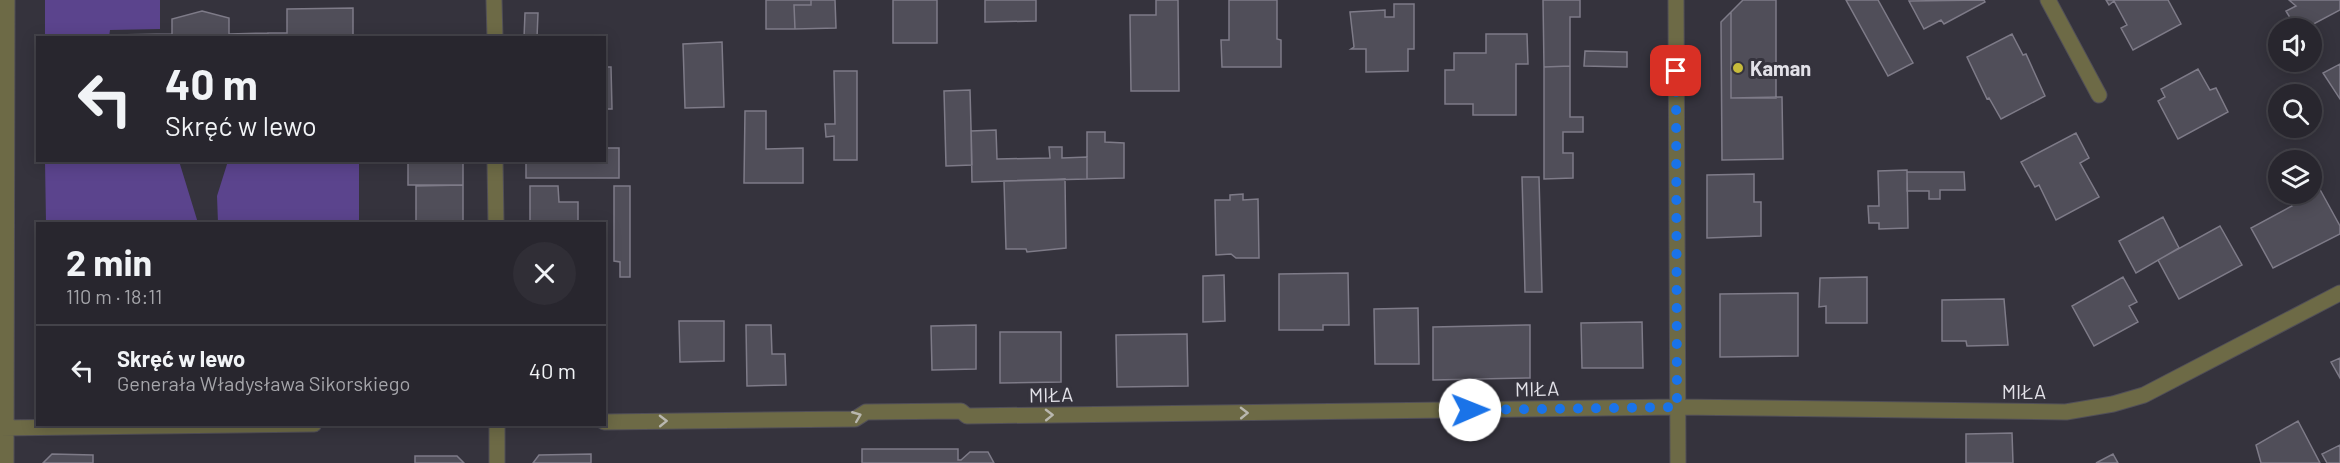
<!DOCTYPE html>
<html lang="pl">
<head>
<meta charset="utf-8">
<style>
	:root { --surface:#28262e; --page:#302e36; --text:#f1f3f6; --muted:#a5a5aa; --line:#44434a }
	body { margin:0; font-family:Barlow,sans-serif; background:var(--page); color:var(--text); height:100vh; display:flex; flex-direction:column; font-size:22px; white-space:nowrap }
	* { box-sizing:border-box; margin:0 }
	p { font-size:20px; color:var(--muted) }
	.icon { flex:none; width:33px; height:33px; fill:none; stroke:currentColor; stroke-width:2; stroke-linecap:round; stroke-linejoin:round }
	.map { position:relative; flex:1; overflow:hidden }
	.panel { position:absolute; left:36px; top:222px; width:570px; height:204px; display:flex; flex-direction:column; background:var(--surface); border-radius:0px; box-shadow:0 3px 15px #0003,0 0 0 2px var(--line) }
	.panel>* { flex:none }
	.top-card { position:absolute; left:36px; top:36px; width:570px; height:126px; border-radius:0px; box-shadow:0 3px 15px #0003,0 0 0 2px var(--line); background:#28262e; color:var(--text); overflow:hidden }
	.fabs { position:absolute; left:2268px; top:18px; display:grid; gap:12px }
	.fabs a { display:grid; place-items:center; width:54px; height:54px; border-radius:50%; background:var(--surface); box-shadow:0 3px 15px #0003,0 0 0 2px var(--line); font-size:30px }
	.pin { position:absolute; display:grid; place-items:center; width:51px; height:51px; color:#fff; margin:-26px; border-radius:12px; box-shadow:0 3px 9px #0006 }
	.me { position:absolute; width:66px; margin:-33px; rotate:89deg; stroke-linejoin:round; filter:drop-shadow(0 0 4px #0008) }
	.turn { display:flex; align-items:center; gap:21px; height:126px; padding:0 30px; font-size:27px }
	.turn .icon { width:78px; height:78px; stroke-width:2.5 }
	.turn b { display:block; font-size:42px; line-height:51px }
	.round { display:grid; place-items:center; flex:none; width:63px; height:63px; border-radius:32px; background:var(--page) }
	.head { display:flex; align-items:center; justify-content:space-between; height:102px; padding:0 30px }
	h1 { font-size:36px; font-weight:700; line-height:45px }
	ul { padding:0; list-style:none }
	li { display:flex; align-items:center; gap:18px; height:90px; padding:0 30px; border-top:2px solid var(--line) }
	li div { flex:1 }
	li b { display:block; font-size:22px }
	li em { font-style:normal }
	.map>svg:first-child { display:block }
</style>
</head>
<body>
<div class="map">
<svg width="2340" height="463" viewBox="0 0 2340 463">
	<rect width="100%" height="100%" fill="#35333d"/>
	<path fill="#5b448d" d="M45,0H160V29L110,30L109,37H45Z
		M45,161H179L198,223H46Z
		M228,161H359V223H218L217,196Z"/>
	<path fill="#504e59" stroke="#7e7b88" stroke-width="1.5" d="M766,0H811V5H794L795,29H766Z
		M811,0H835L836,28L795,29L794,5H811Z
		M893,0H937V43H893Z
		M985,0H1036V21L985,22Z
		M1156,0H1178L1179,91H1131L1130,15H1156Z
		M1229,0H1277V39L1281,40V67H1222L1221,40H1229Z
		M1543,0H1580V17H1570V66L1544,67Z
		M1743,0H1776V98H1731V12Z
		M1846,0H1878L1913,63L1888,76Z
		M1984,0L1985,2L1944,24L1941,20L1924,29L1909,1Z
		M2106,0H2168L2181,24L2133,50L2121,28L2127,25L2114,1L2109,5Z
		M2289,0H2340V10L2306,28H2296L2286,11L2296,6Z
		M1394,4H1414V49H1408V71L1366,72V49H1351L1354,47L1350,12L1385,10V17H1394Z
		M353,8V38H268V33H287V9Z
		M202,11L229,18V34L268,33V38H112V35L172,34V19Z
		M1731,12V98L1782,97L1783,159L1722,160L1721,22Z
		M525,13H538L537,38H524Z
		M1486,34H1527L1528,64H1516V115H1473V104H1445V70H1454V53H1486Z
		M2012,34L2023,55L2026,54L2045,96L2001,119L1989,98L1987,99L1967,57Z
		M722,42L724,107L685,108L683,44Z
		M1585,51L1627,52V67L1584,66Z
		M2340,64V99L2323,73Z
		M1570,66V117H1583V132H1563V153H1573V178L1544,179V67Z
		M604,67H611L612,109H604Z
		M2198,69L2210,90L2216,88L2228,112L2178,139L2158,101L2165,97L2161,89Z
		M834,71H857V160H834V136L826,137L825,124H835Z
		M970,90L972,165L946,166L944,91Z
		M745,111H766V149L803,148V183H744Z
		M996,130L997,159L1050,158L1049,147H1062V158L1087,157V179L972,182L971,131Z
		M1087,132H1105V142L1124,143V178L1087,179Z
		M2076,133L2089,158L2080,163L2099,197L2056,220L2039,185L2035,187L2021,162Z
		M604,148H619V178H526V160H604Z
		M408,160H463V185H408Z
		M1907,170L1908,228L1879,229V223H1869L1868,206H1879L1878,171Z
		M1907,172H1964L1965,190H1940V199H1929V191H1907Z
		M1754,174V202H1761V236L1707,238V175Z
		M2312,175L2340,226V234L2273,268L2251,228L2292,206L2286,194H2312Z
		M1522,177H1539L1542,292H1525Z
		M1065,179L1066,248L1027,252L1026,249H1006L1004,181Z
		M463,185V224H416V186Z
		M530,186H558L559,202H578V224H530Z
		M614,186H630V277H620V262L614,261Z
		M1243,194V200L1258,199L1259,258H1236L1231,254L1216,255L1215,200H1230V195Z
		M2163,217L2179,248L2136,273L2119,241Z
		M2220,226L2242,265L2179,299L2158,260Z
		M1348,273L1349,325H1323V330H1279V274Z
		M1224,275L1225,321L1203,322V276Z
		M1867,277V323H1826V306L1819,307L1820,278Z
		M2123,277L2137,302L2129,306L2138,322L2094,346L2072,306Z
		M1798,293V356L1720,357V294Z
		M2004,299L2008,345L1967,346L1966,341H1942V300Z
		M1418,308L1419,364H1375L1374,309Z
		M679,321H724V361L680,362Z
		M1642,322L1643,368H1582L1581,323Z
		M746,325H771L772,354H785L786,385L747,386Z
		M976,325V369L932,370L931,326Z
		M1530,325V378L1433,380V327Z
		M1000,332H1061V382L1000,383Z
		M1187,334L1188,386L1117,387L1116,335Z
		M2340,358V378L2331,362Z
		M2298,421L2320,463H2261L2256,445Z
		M2012,433L2013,463H1966V434Z
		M2340,445V463H2327L2322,454Z
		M862,449H958V460H961L970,452H988L994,463H862Z
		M52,454L93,455V463H43Z
		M591,454V463H533L539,455Z
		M2113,454L2118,463H2096Z
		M415,456H457L464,463H415Z"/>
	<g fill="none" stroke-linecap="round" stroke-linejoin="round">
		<defs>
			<path id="minor" d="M494,0L495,38
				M1676,0L1678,463
				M2048,0L2099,95
				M495,160L496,224
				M604,422L855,419L866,412L961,411L967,416L1677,407L2066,412L2113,404L2144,395L2340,293
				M497,424V463
				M0,428L314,424
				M6,463L7,0"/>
		</defs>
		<use href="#minor" stroke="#514f58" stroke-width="17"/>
		<use href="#minor" stroke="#6d6a46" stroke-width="15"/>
	</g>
	<defs><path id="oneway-chevron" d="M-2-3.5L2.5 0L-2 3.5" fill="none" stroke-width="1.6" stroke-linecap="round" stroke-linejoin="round" transform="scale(1.5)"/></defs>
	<g stroke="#b9b7af">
		<use href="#oneway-chevron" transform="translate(1244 413) rotate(-1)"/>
		<use href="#oneway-chevron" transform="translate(1049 415) rotate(-1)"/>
		<use href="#oneway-chevron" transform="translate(857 416) rotate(-22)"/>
		<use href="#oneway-chevron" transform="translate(663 421) rotate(-1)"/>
	</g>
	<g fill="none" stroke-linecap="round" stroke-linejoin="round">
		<path stroke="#1a73e8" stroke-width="10" stroke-dasharray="0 18" d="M1470,410L1677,407L1676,71"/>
	</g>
	<circle fill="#c7bb3b" stroke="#35333d" stroke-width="2" cx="1738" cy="68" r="6"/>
	<g text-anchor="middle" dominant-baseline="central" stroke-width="6" stroke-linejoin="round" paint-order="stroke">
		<g font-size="20" font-weight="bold" fill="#e2e1e8" stroke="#35333d" text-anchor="start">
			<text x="1750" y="68">Kaman</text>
		</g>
		<g font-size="20" fill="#e2e1e8" stroke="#35333d">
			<text transform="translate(1537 388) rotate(-1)">MIŁA</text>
			<text x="2024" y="391">MIŁA</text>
			<text transform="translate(1051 394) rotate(-1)">MIŁA</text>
		</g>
	</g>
</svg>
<div class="fabs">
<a><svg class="icon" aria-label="sound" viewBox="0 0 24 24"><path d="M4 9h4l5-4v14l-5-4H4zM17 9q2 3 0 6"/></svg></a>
<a><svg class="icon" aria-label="search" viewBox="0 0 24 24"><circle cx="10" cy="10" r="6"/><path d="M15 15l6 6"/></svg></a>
<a><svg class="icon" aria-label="layers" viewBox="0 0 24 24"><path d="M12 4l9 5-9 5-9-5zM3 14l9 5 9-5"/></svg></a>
</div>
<div class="pin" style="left:1676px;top:71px;background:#d93025"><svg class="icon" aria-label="arrive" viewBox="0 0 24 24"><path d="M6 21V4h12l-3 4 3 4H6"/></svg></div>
<svg class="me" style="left:1470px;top:410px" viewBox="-20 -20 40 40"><circle r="19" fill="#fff"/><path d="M0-13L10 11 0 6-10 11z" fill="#1a73e8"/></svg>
<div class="top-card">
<div class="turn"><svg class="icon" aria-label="left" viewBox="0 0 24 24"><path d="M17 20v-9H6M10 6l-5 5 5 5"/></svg><div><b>40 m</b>Skręć w lewo</div></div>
</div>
<section class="panel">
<div class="head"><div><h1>2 min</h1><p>110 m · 18:11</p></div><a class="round"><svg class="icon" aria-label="close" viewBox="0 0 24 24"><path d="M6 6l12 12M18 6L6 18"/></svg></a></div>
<ul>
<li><svg class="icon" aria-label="left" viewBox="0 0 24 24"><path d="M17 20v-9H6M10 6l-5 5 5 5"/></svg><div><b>Skręć w lewo</b><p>Generała Władysława Sikorskiego</p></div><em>40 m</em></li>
</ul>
</section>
</div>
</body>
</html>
